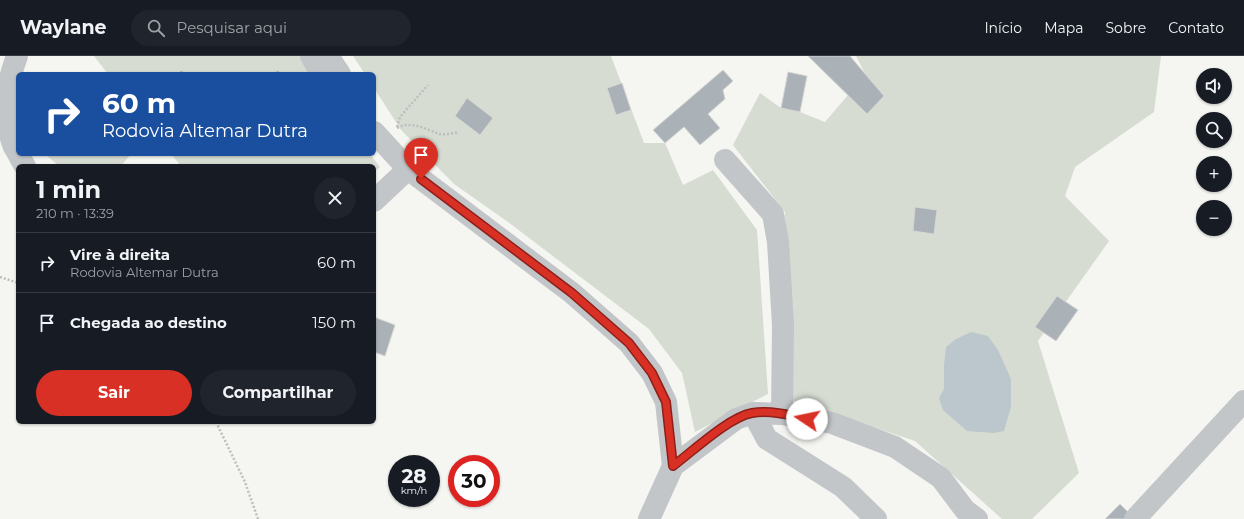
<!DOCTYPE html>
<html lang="pt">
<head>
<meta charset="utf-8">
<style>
	:root { --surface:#171b24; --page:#20242c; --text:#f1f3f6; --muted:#9ea1a6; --line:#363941; --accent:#d93025 }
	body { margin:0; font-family:Montserrat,sans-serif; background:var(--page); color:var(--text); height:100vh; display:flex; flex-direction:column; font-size:15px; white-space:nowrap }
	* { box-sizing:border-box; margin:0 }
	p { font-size:13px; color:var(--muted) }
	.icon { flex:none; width:22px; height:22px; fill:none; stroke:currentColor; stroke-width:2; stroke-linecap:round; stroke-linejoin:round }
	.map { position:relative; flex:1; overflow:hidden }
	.drawer { position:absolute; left:16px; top:108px; width:360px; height:260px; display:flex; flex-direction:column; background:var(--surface); border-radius:6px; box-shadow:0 1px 3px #0004 }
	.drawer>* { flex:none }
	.guide { position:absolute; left:16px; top:16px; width:360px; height:84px; border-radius:6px; box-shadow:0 1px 3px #0004; background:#1a4fa0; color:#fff; overflow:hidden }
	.controls { position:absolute; left:1196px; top:12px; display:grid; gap:8px }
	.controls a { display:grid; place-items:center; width:36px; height:36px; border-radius:50%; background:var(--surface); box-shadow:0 1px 3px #0004; font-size:20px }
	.speed { position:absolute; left:388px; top:399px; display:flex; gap:8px; font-size:20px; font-weight:700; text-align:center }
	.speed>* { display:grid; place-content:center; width:52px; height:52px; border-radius:50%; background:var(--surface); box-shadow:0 1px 3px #0004; line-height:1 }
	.speed small { font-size:10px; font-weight:400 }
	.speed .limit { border:6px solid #d22; background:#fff; color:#111 }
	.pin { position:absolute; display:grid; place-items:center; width:34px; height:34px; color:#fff; margin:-41px -17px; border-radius:50% 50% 50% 0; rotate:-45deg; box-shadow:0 0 4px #0007 }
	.pin .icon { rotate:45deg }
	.me { position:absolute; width:44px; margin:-22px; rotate:281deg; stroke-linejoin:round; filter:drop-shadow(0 0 3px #0008) }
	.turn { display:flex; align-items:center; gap:14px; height:84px; padding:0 20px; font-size:18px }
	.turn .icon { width:52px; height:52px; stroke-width:2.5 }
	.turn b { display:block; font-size:28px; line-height:34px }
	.round { display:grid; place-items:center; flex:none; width:42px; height:42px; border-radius:21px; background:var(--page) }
	.overview { display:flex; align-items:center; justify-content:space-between; height:68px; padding:0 20px }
	h1 { font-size:24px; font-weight:700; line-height:30px }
	.action { display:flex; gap:8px; margin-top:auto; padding:8px 20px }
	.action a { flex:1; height:46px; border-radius:24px; background:var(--accent); color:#fff; font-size:16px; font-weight:700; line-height:46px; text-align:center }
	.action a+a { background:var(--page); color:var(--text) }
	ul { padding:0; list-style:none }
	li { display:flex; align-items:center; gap:12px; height:60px; padding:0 20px; border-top:1px solid var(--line) }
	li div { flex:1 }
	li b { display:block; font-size:15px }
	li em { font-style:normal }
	header { display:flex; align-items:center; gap:24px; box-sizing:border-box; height:56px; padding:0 20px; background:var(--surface); border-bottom:1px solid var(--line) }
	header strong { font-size:19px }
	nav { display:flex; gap:22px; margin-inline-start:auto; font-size:14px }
	.search { width:280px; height:36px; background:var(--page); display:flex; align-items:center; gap:10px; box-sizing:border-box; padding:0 14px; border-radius:22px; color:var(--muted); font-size:15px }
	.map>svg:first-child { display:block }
</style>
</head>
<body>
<header>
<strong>Waylane</strong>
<div class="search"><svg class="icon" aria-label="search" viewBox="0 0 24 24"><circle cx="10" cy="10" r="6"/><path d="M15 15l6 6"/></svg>Pesquisar aqui</div>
<nav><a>Início</a><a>Mapa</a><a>Sobre</a><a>Contato</a></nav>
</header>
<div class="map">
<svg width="1244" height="463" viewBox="0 0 1244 463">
	<rect width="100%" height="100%" fill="#f5f5f1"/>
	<path fill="#d6dcd2" d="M94,0H305L317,18H108Z
		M353,0H611L644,87H665L683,129L713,114L757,174L768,338L695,376L682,317L649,273L508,166L454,128L401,74L374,32V18H365Z
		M856,0H1161L1154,56L1075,111L1065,140L1109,185L1038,285L1079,417L1032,463H1002L915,385L782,341L787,227L785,156L733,89L760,37L781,52L800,56L825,66L848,39L879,45Z
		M45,98H131L121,110H59Z
		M171,98H370L380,111L374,116V110H181Z"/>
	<path fill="#bbc7cc" d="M971,276L988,280L998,294L1011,323V351L1004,375L994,377L967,375L943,354L939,342L944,333V309L946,291L956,283Z"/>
	<path fill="#abb2b7" stroke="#d6d6d4" d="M808,0H850L884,40L867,58Z
		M181,14L186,18H178Z
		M278,14L281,18H273Z
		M723,14L733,25L723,34L725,43L708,58L720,72L700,89L684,71L665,87L653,74Z
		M788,16L807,20L800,56L781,52Z
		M622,27L631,54L616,59L607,32Z
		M467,42L493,62L480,79L455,60Z
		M915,151L937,154L934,178L913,175Z
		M1057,240L1078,254L1056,285L1035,271Z
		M374,261L395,269L385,300L374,296Z
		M1120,448L1130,458L1124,463H1105Z"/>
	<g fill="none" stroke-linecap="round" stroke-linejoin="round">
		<path stroke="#bcbec0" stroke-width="2.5" stroke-dasharray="2 2" stroke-linecap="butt" d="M397,71L400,61L428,29
			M397,72C412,64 426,74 440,78C446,79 454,77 459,76
			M0,221L18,227
			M216,366L245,426L258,463"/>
		<path stroke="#c2c6c9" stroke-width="22" d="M17,0C4,37 0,55 14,91C18,97 21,104 25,110
			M725,104L773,158L778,186L783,269L782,358
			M374,145L408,113
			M753,357L767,383L843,431L876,463
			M673,410L736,363L753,357L782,358L832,367L895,391L941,422L965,454L977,463
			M1135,463L1244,345"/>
		<path stroke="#c2c6c9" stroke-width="22" d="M311,0L321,18
			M328,0L340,18
			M374,76L408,113L572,237L629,287L652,317L666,346L673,410L649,463"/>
	</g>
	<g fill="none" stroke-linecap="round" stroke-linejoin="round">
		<defs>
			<path id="route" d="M421,123L572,237L629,287L652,317L666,346L673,410C693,395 729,361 752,357C770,354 790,359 807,363"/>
		</defs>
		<use href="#route" stroke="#8d1f18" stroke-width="10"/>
		<use href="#route" stroke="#d93025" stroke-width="7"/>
	</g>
</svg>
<div class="controls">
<a><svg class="icon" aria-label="sound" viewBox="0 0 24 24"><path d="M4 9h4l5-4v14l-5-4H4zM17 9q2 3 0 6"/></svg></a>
<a><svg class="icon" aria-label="search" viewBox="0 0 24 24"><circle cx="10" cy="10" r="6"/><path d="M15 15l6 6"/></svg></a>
<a>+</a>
<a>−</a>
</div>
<div class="speed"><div>28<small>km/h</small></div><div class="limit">30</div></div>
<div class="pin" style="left:421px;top:123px;background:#d93025"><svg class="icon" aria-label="arrive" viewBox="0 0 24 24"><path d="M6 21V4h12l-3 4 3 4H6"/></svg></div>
<svg class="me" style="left:807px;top:363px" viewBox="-20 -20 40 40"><circle r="19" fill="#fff"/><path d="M0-13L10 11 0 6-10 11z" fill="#d93025"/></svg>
<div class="guide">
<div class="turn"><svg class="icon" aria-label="right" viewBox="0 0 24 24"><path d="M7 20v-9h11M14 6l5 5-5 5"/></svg><div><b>60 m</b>Rodovia Altemar Dutra</div></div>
</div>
<section class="drawer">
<div class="overview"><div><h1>1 min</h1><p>210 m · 13:39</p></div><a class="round"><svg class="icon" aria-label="close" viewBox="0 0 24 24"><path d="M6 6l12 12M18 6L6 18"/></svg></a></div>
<ul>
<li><svg class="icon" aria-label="right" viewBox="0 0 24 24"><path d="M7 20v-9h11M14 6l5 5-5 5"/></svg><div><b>Vire à direita</b><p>Rodovia Altemar Dutra</p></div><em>60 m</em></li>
<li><svg class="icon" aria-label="arrive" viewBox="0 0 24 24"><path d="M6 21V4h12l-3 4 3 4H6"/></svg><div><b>Chegada ao destino</b></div><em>150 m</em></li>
</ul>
<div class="action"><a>Sair</a><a>Compartilhar</a></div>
</section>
</div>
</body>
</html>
